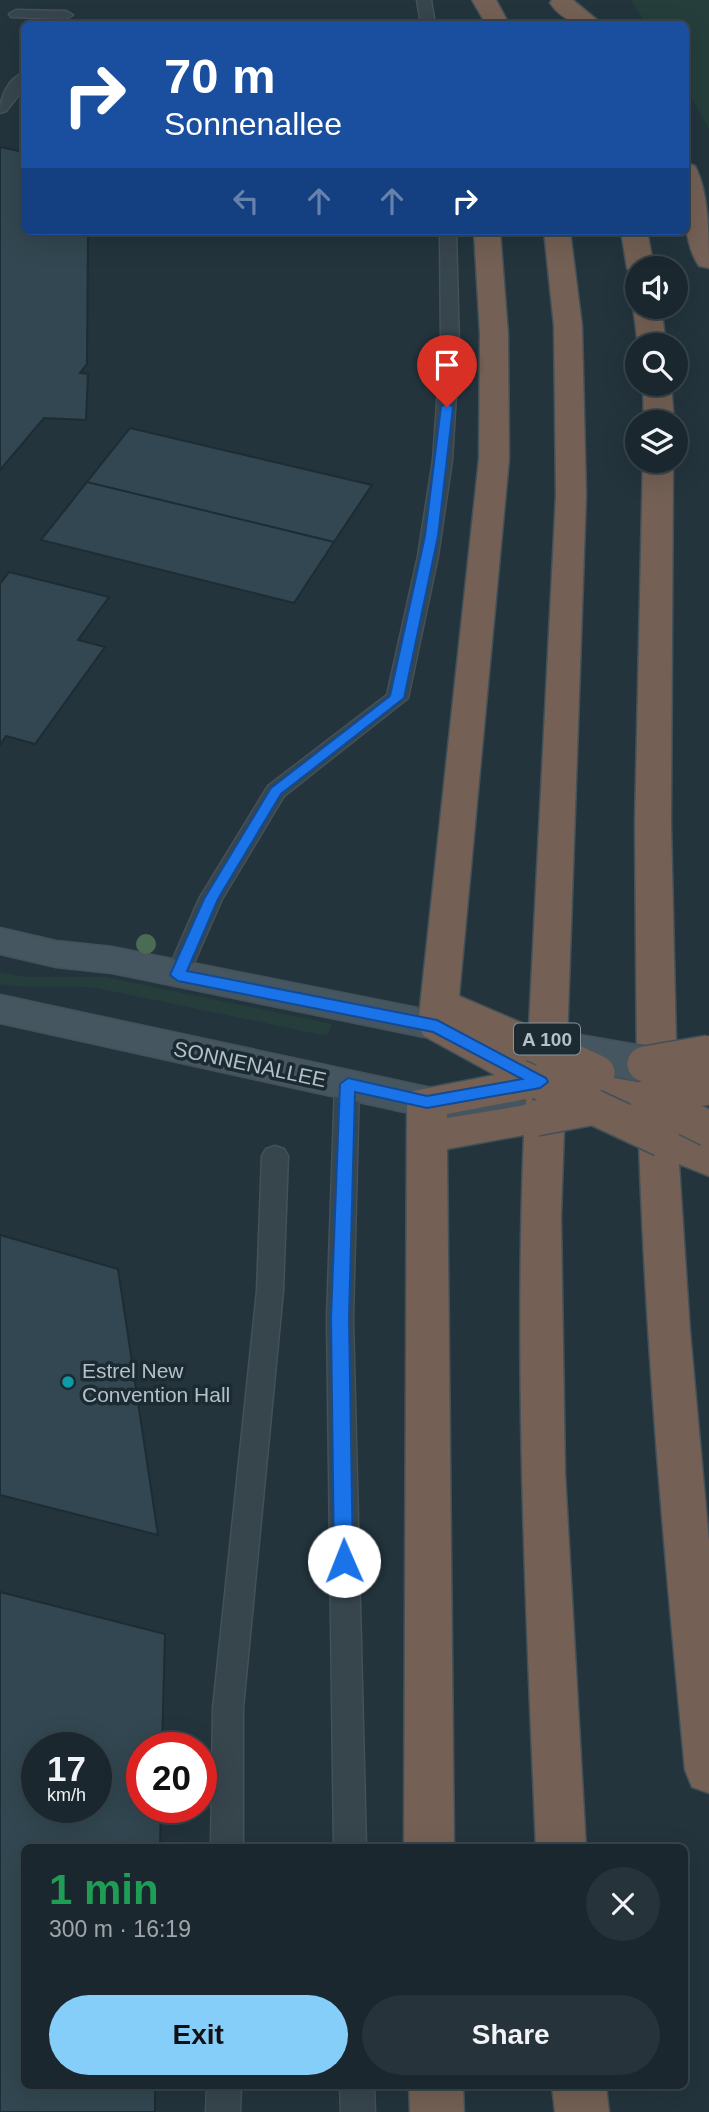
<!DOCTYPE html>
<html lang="en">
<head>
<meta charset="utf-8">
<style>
	:root { --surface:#1a272e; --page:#27333a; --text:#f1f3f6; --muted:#9fa5aa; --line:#38444a; --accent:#86cefa }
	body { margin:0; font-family:Arial,sans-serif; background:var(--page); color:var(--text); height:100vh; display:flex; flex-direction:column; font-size:26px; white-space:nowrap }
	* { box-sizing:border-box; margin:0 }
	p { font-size:23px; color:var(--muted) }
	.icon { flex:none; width:38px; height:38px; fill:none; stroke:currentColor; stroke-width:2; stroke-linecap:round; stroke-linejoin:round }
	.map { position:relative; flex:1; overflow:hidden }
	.panel { position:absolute; left:21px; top:1844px; width:667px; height:245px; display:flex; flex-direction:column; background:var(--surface); border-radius:10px; box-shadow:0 7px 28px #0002,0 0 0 2px var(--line) }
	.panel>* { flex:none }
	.hud { position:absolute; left:21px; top:21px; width:668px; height:214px; border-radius:10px; box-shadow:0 7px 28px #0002,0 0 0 2px var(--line); background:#1a4fa0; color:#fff; overflow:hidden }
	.tools { position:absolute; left:625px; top:256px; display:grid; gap:14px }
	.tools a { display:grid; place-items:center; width:63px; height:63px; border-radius:50%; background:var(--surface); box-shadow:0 7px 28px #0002,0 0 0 2px var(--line); font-size:35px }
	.speed { position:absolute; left:21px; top:1732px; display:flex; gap:14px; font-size:35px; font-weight:700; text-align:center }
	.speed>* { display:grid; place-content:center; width:91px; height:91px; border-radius:50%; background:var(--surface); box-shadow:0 7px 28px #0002,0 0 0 2px var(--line); line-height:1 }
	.speed small { font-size:18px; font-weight:400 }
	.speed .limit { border:10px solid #d22; background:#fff; color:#111 }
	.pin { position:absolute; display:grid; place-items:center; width:60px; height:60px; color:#fff; margin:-72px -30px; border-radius:50% 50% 50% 0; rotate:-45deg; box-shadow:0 0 7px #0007 }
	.pin .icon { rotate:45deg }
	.me { position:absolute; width:77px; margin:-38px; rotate:359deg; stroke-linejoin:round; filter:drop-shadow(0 0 5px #0008) }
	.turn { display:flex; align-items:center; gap:24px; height:147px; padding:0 28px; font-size:32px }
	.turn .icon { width:91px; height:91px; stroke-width:2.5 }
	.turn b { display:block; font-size:49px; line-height:60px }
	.lanes { display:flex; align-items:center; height:66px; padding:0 28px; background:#0003; justify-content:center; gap:35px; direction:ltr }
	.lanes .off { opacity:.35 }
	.round { display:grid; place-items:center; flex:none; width:74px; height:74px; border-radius:37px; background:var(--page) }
	.overview { display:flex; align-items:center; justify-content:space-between; height:119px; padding:0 28px }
	h1 { font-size:42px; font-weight:700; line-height:52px; color:#1e9e55 }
	.primary-button { display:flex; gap:14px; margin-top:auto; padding:14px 28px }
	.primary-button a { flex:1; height:80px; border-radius:42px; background:var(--accent); color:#111; font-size:28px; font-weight:700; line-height:80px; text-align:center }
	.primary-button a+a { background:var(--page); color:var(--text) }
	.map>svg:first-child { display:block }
</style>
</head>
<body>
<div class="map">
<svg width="709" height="2112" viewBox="0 0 709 2112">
	<rect width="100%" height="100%" fill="#23343d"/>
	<path fill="#253e3b" d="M631,0H709V129L686,88V24H646Z
		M0,972L25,977H106L332,1024L327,1036L97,988C65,984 33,990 0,984Z"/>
	<path fill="#324751" stroke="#1e2c34" stroke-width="2" fill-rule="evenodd" d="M0,147L24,152V231H88L87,364L80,373L88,374L86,420L44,418L0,470Z
		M130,428L372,485L334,542L87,482Z
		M87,482L334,542L294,603L41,540Z
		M9,572L109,597L78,640L105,647L35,744L6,736L0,745V584Z
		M0,1235L118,1269L158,1535L0,1495Z
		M0,1592L165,1634L162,1748H142V1808H161L160,1848H24V2086H155V2112H0ZM37,1748H96V1808H37Z"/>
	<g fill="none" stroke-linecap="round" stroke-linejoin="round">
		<defs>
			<path id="lane" d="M417,0H431L435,24H421Z
				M16,10L66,11L73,15L66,19L11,17L9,14Z
				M24,73V88L6,111L0,113C0,98 8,78 24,73Z
				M440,231H456L459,346L452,460L438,556L408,698L284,796L222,899L186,981L178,984L170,981L166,975L199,899L268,786L387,695L418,556L433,460L441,346Z
				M347,1075L356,1077L359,1084L353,1318L366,1848H334L327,1318L335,1084L338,1077Z
				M275,1146L284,1149L288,1156L283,1291L243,1708V1848H211L213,1708L257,1291L262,1156L266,1149Z
				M207,2086H241L240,2112H206Z
				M340,2086H374L375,2112H341Z"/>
			<path id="secondary" d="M0,928L56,941L112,947L468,1018L481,1022L487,1032L481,1042L468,1046L112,973L56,967L0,954Z
				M0,995L427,1087L536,1103L550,1107L556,1118L550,1129L536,1133L427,1117L0,1023Z"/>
			<path id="highway" d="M472,0H496L509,24H486Z
				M552,0H573L602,24C581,26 563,22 550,3Z
				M686,163L695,166C709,193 709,236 709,268L699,266C680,238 686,195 686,163Z
				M474,231H500L508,334L509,459L459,996L529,1026L556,495L554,326L544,231H570L582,326L586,495L561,1216L565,1473L586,1848H536C526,1611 514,1373 524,1135L447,1149L454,1848H404L407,1102L413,1091L495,1075L424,1036L418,1026L479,459L480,334ZM526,1099V1105L447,1118V1114Z
				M621,231H647L654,268H637V275L631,274L627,268Z
				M637,300V306H661L666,345H638L633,306Z
				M643,383H671L674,422H644Z
				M643,460H673L671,823L678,1129L709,1143V1176L679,1164L690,1332L709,1541V1793L692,1787L685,1770C664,1550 644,1331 638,1110L583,1083L578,1073L583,1063L597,1058L637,1076L635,823Z
				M409,2086H463L464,2112H410Z
				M552,2086H606L609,2112H555Z"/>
		</defs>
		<use href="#lane" stroke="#435159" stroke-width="3"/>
		<use href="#secondary" stroke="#435159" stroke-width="3"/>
		<use href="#highway" stroke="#425058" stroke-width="3"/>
		<use href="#lane" fill="#37454d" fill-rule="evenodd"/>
		<use href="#secondary" fill="#455661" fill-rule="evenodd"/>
		<use href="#highway" fill="#746054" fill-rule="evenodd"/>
		<defs>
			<path id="secondary-bridge" d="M552,1048L679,1070"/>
			<path id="highway-bridge" d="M534,1044L597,1073
				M645,1064L709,1053
				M540,1082L662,1139
				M647,1098L709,1129
				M647,1098L709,1087
				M536,1118L594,1107"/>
		</defs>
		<use href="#secondary-bridge" stroke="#435159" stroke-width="38" stroke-linecap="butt"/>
		<use href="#highway-bridge" stroke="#425058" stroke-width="38" stroke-linecap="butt"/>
		<use href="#secondary-bridge" stroke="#455661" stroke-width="35"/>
		<use href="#highway-bridge" stroke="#746054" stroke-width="35"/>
	</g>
	<circle fill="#4a6c55" cx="146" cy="944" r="10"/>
	<path fill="#1a73e8" stroke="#114b97" stroke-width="2" d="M447,403L453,407L438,536L404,698L281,794L218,899L187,971L437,1020L546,1078L548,1082L540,1088L427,1108L355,1092L349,1318L353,1561L350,1567L344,1569L337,1567L334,1561L331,1318L340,1084L348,1078L427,1096L522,1079L433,1032L178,981L170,975L204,899L271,788L390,696L425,536L441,407Z"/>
	<circle fill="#0f9aa8" stroke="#1c2a32" stroke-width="2.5" cx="68" cy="1382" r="7"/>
	<g text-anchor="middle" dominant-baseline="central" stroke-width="7" stroke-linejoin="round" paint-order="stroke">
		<rect fill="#1c2a32" stroke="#86939c" stroke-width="2" x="514" y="1023.5" width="66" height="31" rx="5"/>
		<g font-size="19" font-weight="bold" fill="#b3c0c9">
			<text x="547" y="1039">A 100</text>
		</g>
		<g font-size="21" fill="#b3c0c9" stroke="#1c2a32">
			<text transform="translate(250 1064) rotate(12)">SONNENALLEE</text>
		</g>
		<g font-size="21" fill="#b3c0c9" stroke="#1c2a32" text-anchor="start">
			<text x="82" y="1370">Estrel New<tspan x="82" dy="24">Convention Hall</tspan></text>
		</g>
	</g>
</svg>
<div class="tools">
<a><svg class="icon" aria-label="sound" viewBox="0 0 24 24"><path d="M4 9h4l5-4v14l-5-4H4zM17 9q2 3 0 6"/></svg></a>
<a><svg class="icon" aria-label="search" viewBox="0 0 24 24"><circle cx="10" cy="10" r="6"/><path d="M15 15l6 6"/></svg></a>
<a><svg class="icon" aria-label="layers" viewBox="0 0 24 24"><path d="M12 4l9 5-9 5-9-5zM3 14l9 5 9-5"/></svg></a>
</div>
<div class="speed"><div>17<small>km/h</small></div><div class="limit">20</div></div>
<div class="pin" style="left:447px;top:407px;background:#d93025"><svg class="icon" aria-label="arrive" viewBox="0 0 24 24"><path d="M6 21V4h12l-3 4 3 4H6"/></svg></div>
<svg class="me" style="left:344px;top:1561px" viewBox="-20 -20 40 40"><circle r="19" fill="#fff"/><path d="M0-13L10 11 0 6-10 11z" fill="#1a73e8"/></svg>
<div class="hud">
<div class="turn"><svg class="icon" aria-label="right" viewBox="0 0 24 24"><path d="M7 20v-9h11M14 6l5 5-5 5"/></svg><div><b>70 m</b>Sonnenallee</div></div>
<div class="lanes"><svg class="icon off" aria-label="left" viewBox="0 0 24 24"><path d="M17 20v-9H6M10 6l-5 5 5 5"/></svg><svg class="icon off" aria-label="ahead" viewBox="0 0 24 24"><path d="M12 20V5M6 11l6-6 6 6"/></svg><svg class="icon off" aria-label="ahead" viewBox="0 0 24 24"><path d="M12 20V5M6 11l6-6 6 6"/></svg><svg class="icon" aria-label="right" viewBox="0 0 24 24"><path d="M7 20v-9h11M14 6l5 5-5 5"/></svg></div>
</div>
<section class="panel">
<div class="overview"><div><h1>1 min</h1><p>300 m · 16:19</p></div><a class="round"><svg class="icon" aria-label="close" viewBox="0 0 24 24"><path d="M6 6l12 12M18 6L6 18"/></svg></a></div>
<div class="primary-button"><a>Exit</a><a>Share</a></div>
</section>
</div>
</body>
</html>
